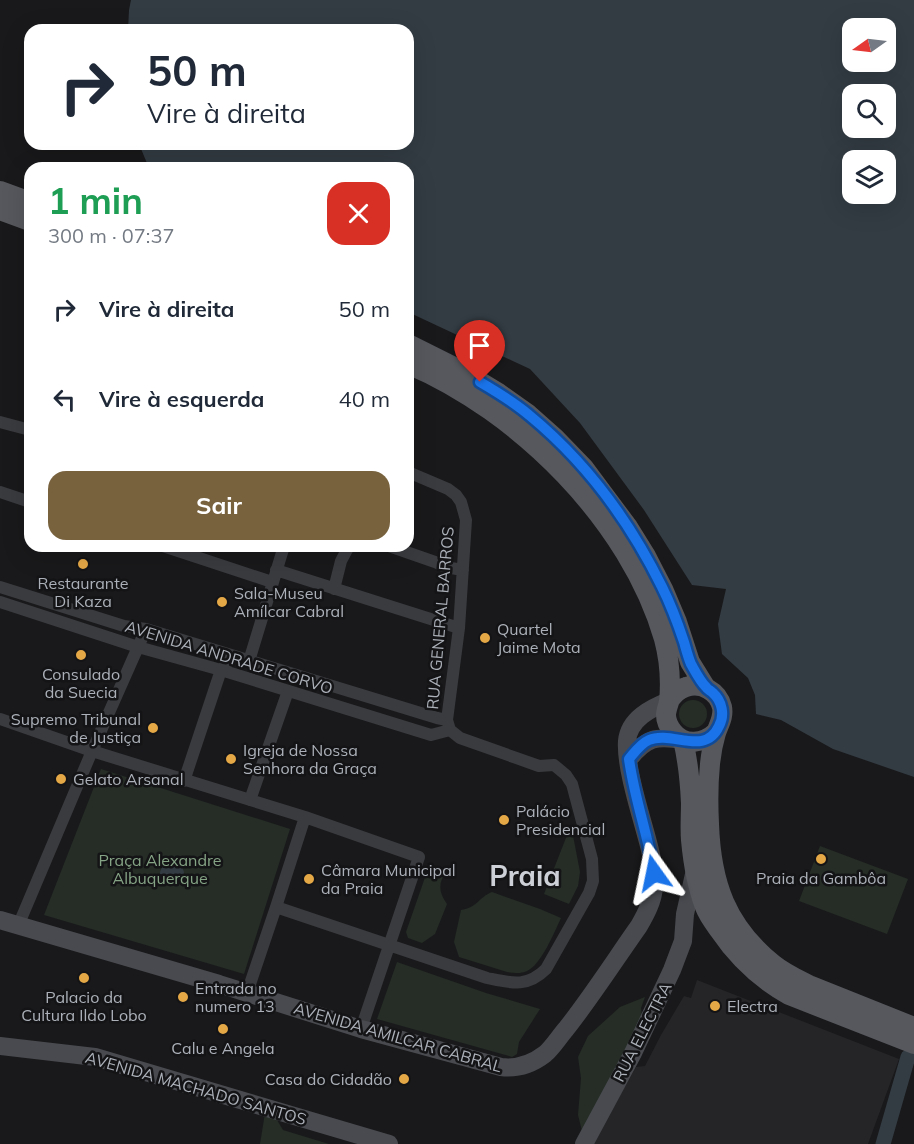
<!DOCTYPE html>
<html lang="pt">
<head>
<meta charset="utf-8">
<style>
	:root { --surface:#fff; --page:#f6f6f7; --text:#1f2937; --muted:#747a83; --accent:#78623e }
	body { margin:0; font-family:Mulish,sans-serif; background:var(--page); color:var(--text); height:100vh; display:flex; flex-direction:column; font-size:22px; white-space:nowrap }
	* { box-sizing:border-box; margin:0 }
	p { font-size:20px; color:var(--muted) }
	.icon { flex:none; width:33px; height:33px; fill:none; stroke:currentColor; stroke-width:2; stroke-linecap:round; stroke-linejoin:round }
	.map { position:relative; flex:1; overflow:hidden }
	.side { position:absolute; left:24px; top:162px; width:390px; height:390px; display:flex; flex-direction:column; background:var(--surface); border-radius:18px; box-shadow:0 6px 24px #0002 }
	.side>* { flex:none }
	.hud { position:absolute; left:24px; top:24px; width:390px; height:126px; border-radius:18px; box-shadow:0 6px 24px #0002; background:#fff; color:var(--text); overflow:hidden }
	.needle { width:39px; rotate:256deg }
	.controls { position:absolute; left:842px; top:18px; display:grid; gap:12px }
	.controls a { display:grid; place-items:center; width:54px; height:54px; border-radius:12px; background:var(--surface); box-shadow:0 6px 24px #0002; font-size:30px }
	.pin { position:absolute; display:grid; place-items:center; width:51px; height:51px; color:#fff; margin:-62px -26px; border-radius:50% 50% 50% 0; rotate:-45deg; box-shadow:0 0 6px #0007 }
	.pin .icon { rotate:45deg }
	.me { position:absolute; width:66px; margin:-33px; rotate:348deg; stroke-linejoin:round; filter:drop-shadow(0 0 4px #0008) }
	.turn { display:flex; align-items:center; gap:21px; height:126px; padding:0 24px; font-size:27px }
	.turn .icon { width:78px; height:78px; stroke-width:2.5 }
	.turn b { display:block; font-size:42px; line-height:51px }
	.round { display:grid; place-items:center; flex:none; width:63px; height:63px; border-radius:18px; background:var(--page) }
	.summary { display:flex; align-items:center; justify-content:space-between; height:102px; padding:0 24px }
	h1 { font-size:36px; font-weight:700; line-height:45px; color:#1e9e55 }
	.cta { display:flex; gap:12px; margin-top:auto; padding:12px 24px }
	.cta a { flex:1; height:69px; border-radius:18px; background:var(--accent); color:#fff; font-size:24px; font-weight:700; line-height:69px; text-align:center }
	ul { padding:0; list-style:none }
	li { display:flex; align-items:center; gap:18px; height:90px; padding:0 24px }
	li div { flex:1 }
	li b { display:block; font-size:22px }
	li em { font-style:normal }
	.map>svg:first-child { display:block }
</style>
</head>
<body>
<div class="map">
<svg width="914" height="1144" viewBox="0 0 914 1144">
	<rect width="100%" height="100%" fill="#19191b"/>
	<path fill="#252528" d="M697,980L899,1059L868,1144H592L636,1067L645,1066L661,1035L684,996L691,998Z"/>
	<path fill="#252d26" d="M679 714a14 14 0 1 1 28 0a14 14 0 1 1-28 0Z
		M101,769L290,829L244,974L44,915Z
		M571,825L580,872L578,886L569,904L544,894Z
		M820,846L908,879L887,934L799,901Z
		M429,866L445,873C438,884 439,893 447,904L435,934L422,943L408,938L406,932Z
		M492,892L540,909L561,918C554,933 541,965 527,971C520,974 514,973 507,972L459,957L454,942L461,910C477,908 479,897 492,892Z
		M397,962L486,993L540,1009L519,1042L517,1054L512,1057L509,1056L377,1019Z
		M645,997L641,1008L642,1016L583,1135L578,1115L581,1078L578,1057L588,1036L620,1007Z
		M265,1113L274,1115L283,1130L329,1144H260Z"/>
	<path fill="#333c43" fill-rule="evenodd" d="M131,0H914V777L833,749L781,720L756,714L755,695L748,678L722,654L718,624L726,589L692,585L644,510L580,423L530,369L408,312V168H149L139,144H408V30H128L129,10ZM852,28H885V62H852ZM852,94H885V128H852ZM852,160H885V194H852Z
		M160 874a12 12 0 1 1 24 0a12 12 0 1 1-24 0Z"/>
	<g fill="none" stroke-linecap="round" stroke-linejoin="round">
		<path stroke="#333c43" stroke-width="15" d="M883,1144L908,1057"/>
		<path stroke="#3a3b3f" stroke-width="12" d="M0,422L30,430
			M0,492L30,502
			M163,546L272,582
			M389,546L435,562L445,567L463,570
			M276,570L459,628
			M0,587L124,626L146,629L437,718L447,720
			M334,589L341,561L349,546
			M0,602L138,647L221,670L431,735L450,730
			M249,661L284,546
			M0,719L92,751L305,817L276,907L247,993
			M184,781L221,670L227,664
			M250,800L288,691
			M305,817L419,857L361,1029
			M276,907L487,978C511,983 527,988 546,969L589,893L593,881L592,859L572,784L566,775L554,765L539,766L460,738L450,730L447,720L459,628L466,520L461,502L456,495L448,489L408,472
			M18,926L92,751L146,629"/>
		<path stroke="#484a4f" stroke-width="18" d="M629,759C647,737 656,736 683,740
			M0,920L219,984L361,1029L501,1067C517,1069 532,1064 545,1054C553,1047 559,1037 566,1029C592,996 615,960 639,926C646,914 653,901 654,887C656,873 652,859 649,846C642,818 625,768 627,741C629,719 651,708 669,701
			M0,1046L95,1057L389,1144
			M584,1144L633,1053L672,970L683,941L685,914L695,870"/>
		<path stroke="#56585e" stroke-width="20" d="M0,191L30,202
			M0,210L30,221
			M408,344L464,372L497,392L528,414L555,438L584,468L628,527L646,556L663,589L677,622L690,662L706,688
			M408,364C519,411 630,521 664,639C669,658 671,682 669,702C668,706 666,711 666,715C666,721 669,727 673,732C685,747 704,743 716,732
			M669,701C673,695 678,689 686,687C701,682 718,691 722,707C724,717 719,724 716,733C713,743 711,754 710,764C708,784 708,804 709,824C711,883 726,926 773,964C784,973 797,979 809,985L914,1027
			M683,740C688,761 690,781 691,803C691,815 690,828 691,840C693,862 697,886 705,907C708,915 714,923 719,930C738,958 760,979 789,995L914,1044"/>
	</g>
	<g fill="none" stroke-linecap="round" stroke-linejoin="round">
		<defs>
			<path id="route" d="M480,382C497,392 514,402 529,415C585,461 630,522 662,587C671,605 678,624 684,642C686,649 688,657 691,664C695,671 700,681 706,687C708,690 710,690 713,693C722,701 725,715 719,726C705,757 672,730 649,740C640,744 635,752 629,759C634,797 648,835 654,873"/>
		</defs>
		<use href="#route" stroke="#114b97" stroke-width="15"/>
		<use href="#route" stroke="#1a73e8" stroke-width="10"/>
	</g>
	<g fill="#e5a847" stroke="#141416" stroke-width="2">
		<circle cx="83" cy="564" r="6"/>
		<circle cx="222" cy="602" r="6"/>
		<circle cx="485" cy="638" r="6"/>
		<circle cx="81" cy="655" r="6"/>
		<circle cx="153" cy="728" r="6"/>
		<circle cx="231" cy="759" r="6"/>
		<circle cx="61" cy="779" r="6"/>
		<circle cx="504" cy="820" r="6"/>
		<circle cx="821" cy="859" r="6"/>
		<circle cx="309" cy="879" r="6"/>
		<circle cx="84" cy="978" r="6"/>
		<circle cx="183" cy="997" r="6"/>
		<circle cx="715" cy="1006" r="6"/>
		<circle cx="223" cy="1029" r="6"/>
		<circle cx="404" cy="1079" r="6"/>
	</g>
	<g text-anchor="middle" dominant-baseline="central" stroke-width="5" stroke-linejoin="round" paint-order="stroke">
		<g font-size="16" fill="#acb1b9" stroke="#141416" text-anchor="start">
			<text x="83" y="583" text-anchor="middle">Restaurante<tspan x="83" dy="18">Di Kaza</tspan></text>
			<text x="234" y="593">Sala-Museu<tspan x="234" dy="18">Amílcar Cabral</tspan></text>
			<text x="497" y="629">Quartel<tspan x="497" dy="18">Jaime Mota</tspan></text>
			<text x="81" y="674" text-anchor="middle">Consulado<tspan x="81" dy="18">da Suecia</tspan></text>
			<text x="141" y="719" text-anchor="end">Supremo Tribunal<tspan x="141" dy="18">de Justiça</tspan></text>
			<text x="243" y="750">Igreja de Nossa<tspan x="243" dy="18">Senhora da Graça</tspan></text>
			<text x="73" y="779">Gelato Arsanal</text>
			<text x="516" y="811">Palácio<tspan x="516" dy="18">Presidencial</tspan></text>
			<text x="321" y="870">Câmara Municipal<tspan x="321" dy="18">da Praia</tspan></text>
			<text x="821" y="878" text-anchor="middle">Praia da Gambôa</text>
			<text x="195" y="988">Entrada no<tspan x="195" dy="18">numero 13</tspan></text>
			<text x="84" y="997" text-anchor="middle">Palacio da<tspan x="84" dy="18">Cultura Ildo Lobo</tspan></text>
			<text x="727" y="1006">Electra</text>
			<text x="223" y="1048" text-anchor="middle">Calu e Angela</text>
			<text x="392" y="1079" text-anchor="end">Casa do Cidadão</text>
		</g>
		<g font-size="16" fill="#acb1b9" stroke="#141416">
			<text transform="translate(440 618) rotate(-85)">RUA GENERAL BARROS</text>
			<text transform="translate(229 657) rotate(17)">AVENIDA ANDRADE CORVO</text>
			<text transform="translate(642 1032) rotate(-63)">RUA ELECTRA</text>
			<text transform="translate(398 1037) rotate(16)">AVENIDA AMILCAR CABRAL</text>
			<text transform="translate(196 1088) rotate(16)">AVENIDA MACHADO SANTOS</text>
		</g>
		<g font-size="16" fill="#85a385" stroke="#141416">
			<text x="160" y="860">Praça Alexandre<tspan x="160" dy="18">Albuquerque</tspan></text>
		</g>
		<g font-size="28" font-weight="bold" fill="#cdd0d6" stroke="#141416">
			<text x="525" y="875">Praia</text>
		</g>
	</g>
</svg>
<div class="controls">
<a><svg class="needle" viewBox="-14 -14 28 28"><path d="M0-13l5 13h-10z" fill="#e53935"/><path d="M0 13l5-13h-10z" fill="#747a83"/></svg></a>
<a><svg class="icon" aria-label="search" viewBox="0 0 24 24"><circle cx="10" cy="10" r="6"/><path d="M15 15l6 6"/></svg></a>
<a><svg class="icon" aria-label="layers" viewBox="0 0 24 24"><path d="M12 4l9 5-9 5-9-5zM3 14l9 5 9-5"/></svg></a>
</div>
<div class="pin" style="left:480px;top:382px;background:#d93025"><svg class="icon" aria-label="arrive" viewBox="0 0 24 24"><path d="M6 21V4h12l-3 4 3 4H6"/></svg></div>
<svg class="me" style="left:654px;top:873px" viewBox="-20 -20 40 40"><path d="M0-17L14 15 0 8-14 15z" fill="#1a73e8" stroke="#fff" stroke-width="4"/></svg>
<div class="hud">
<div class="turn"><svg class="icon" aria-label="right" viewBox="0 0 24 24"><path d="M7 20v-9h11M14 6l5 5-5 5"/></svg><div><b>50 m</b>Vire à direita</div></div>
</div>
<section class="side">
<div class="summary"><div><h1>1 min</h1><p>300 m · 07:37</p></div><a class="round" style="background:#d93025;color:#fff"><svg class="icon" aria-label="close" viewBox="0 0 24 24"><path d="M6 6l12 12M18 6L6 18"/></svg></a></div>
<ul>
<li><svg class="icon" aria-label="right" viewBox="0 0 24 24"><path d="M7 20v-9h11M14 6l5 5-5 5"/></svg><div><b>Vire à direita</b></div><em>50 m</em></li>
<li><svg class="icon" aria-label="left" viewBox="0 0 24 24"><path d="M17 20v-9H6M10 6l-5 5 5 5"/></svg><div><b>Vire à esquerda</b></div><em>40 m</em></li>
</ul>
<div class="cta"><a>Sair</a></div>
</section>
</div>
</body>
</html>
